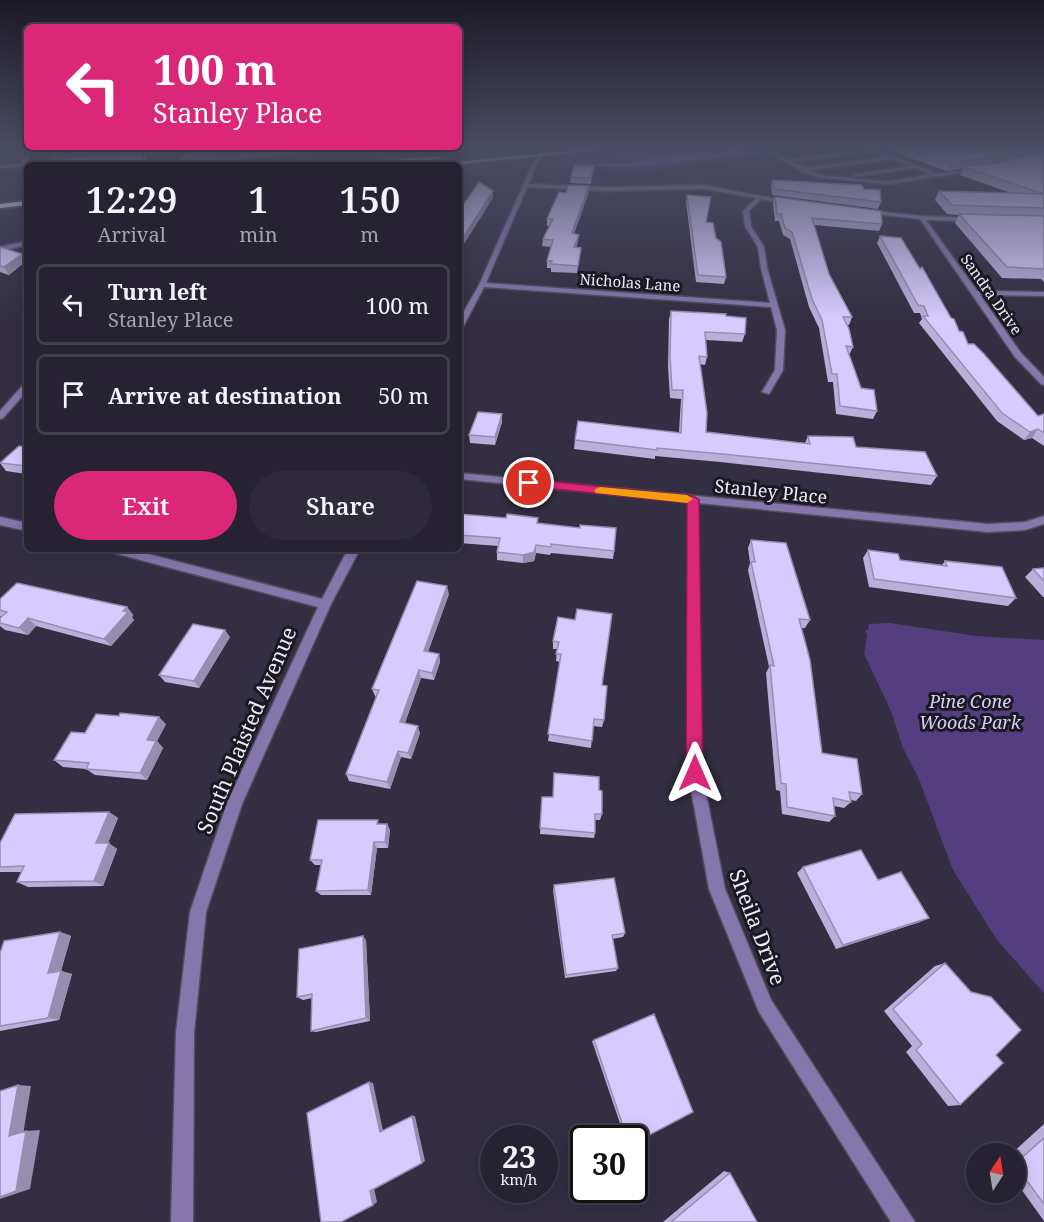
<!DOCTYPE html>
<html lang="en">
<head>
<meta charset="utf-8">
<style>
	:root { --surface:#262232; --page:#2e2a3a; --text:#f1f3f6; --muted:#a4a4ac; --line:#423f4d; --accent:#db2777 }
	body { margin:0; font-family:"Noto Serif",serif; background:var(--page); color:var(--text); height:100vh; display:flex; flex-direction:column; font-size:22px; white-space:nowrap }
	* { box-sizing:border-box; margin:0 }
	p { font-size:20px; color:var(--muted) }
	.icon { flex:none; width:33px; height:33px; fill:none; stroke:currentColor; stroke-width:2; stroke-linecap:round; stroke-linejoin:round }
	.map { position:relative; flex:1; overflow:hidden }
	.details { position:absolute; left:24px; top:162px; width:438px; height:390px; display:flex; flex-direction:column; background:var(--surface); border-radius:9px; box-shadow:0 3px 15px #0003,0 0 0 2px var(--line) }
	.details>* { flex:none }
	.hud { position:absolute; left:24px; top:24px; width:438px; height:126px; border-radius:9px; box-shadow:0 3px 15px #0003,0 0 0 2px var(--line); background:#db2777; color:#fff; overflow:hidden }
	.needle { width:39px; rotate:12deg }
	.fabs { position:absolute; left:966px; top:1143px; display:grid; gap:12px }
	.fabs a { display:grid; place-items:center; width:60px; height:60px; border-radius:50%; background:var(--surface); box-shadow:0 3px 15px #0003,0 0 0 2px var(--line); font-size:30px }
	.speed { position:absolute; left:480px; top:1125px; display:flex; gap:12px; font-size:30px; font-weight:700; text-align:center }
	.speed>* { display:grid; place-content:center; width:78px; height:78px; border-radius:50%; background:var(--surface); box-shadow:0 3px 15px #0003,0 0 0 2px var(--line); line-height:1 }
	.speed small { font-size:15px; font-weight:400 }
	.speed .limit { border:3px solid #111; border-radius:9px; background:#fff; color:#111 }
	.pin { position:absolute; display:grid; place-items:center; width:51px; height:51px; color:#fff; margin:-26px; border:3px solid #fff; border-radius:50%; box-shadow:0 2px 6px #0007 }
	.me { position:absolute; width:66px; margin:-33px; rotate:0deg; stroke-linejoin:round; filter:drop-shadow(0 0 4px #0008) }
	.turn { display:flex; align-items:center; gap:21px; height:126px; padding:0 30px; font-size:27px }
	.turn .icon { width:78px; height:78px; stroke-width:2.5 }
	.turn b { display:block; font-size:42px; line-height:51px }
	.eta { display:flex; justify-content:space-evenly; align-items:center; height:102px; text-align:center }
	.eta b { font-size:36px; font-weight:600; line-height:42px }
	.primary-button { display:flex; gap:12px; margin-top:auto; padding:12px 30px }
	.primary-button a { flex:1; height:69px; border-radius:36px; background:var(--accent); color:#fff; font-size:24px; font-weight:600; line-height:69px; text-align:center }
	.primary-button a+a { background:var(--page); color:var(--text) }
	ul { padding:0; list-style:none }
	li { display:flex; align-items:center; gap:18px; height:81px; margin:0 12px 9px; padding:0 18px; border:3px solid var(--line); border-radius:9px }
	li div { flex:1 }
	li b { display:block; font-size:22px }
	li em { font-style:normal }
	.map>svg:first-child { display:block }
</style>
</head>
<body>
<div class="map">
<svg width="1044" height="1222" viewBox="0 0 1044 1222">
	<rect width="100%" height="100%" fill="#332e42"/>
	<path fill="#533f80" d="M654,148H751L765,156L640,171L550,167L558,157Z
		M890,623L976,636L1044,640V993L997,940L953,870L919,779L903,748L891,711L864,654L867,636L865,630H868L869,624Z"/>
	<path fill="#8871bf" d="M738,149L749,153L748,155L630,167L569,164H629L652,157Z"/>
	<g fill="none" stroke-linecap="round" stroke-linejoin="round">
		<defs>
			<path id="service" d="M762,148H767L788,160L876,148L878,149L877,150L937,174L976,169L978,170L889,184L818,177L801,171ZM871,151L887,157L806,168L792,162ZM892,159L911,166L854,175L856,176L916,168L931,174L889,182L819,175L810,170Z"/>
			<path id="minor" d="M30,148H34L25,164L60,161L62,162L0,168V166L20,164Z
				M211,148H228L131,157L129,156Z
				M546,148H550L536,165L529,184L605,187L704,185L791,202L789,205L761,199L749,211L751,226L764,247L767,268L785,330L783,370L769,394L762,392L775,370L777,330L771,307L484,287L463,327L459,329V320L479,285L532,165ZM527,187L605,191L704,189L756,198L743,211L745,226L758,247L761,268L770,303L486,283Z
				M864,210L922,216L973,218L971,221L926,220L977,291L1044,292V296L980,295L1021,353L1044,377V385L1041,384L1015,357L920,219L866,213Z
				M27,241V245L0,251V247Z
				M27,383V391L3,418L0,419V411L24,384Z
				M459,473L988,524L1025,522L1044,516V524L1025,530L988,532L698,503L702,773L725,889L771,1000L915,1222H891L759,1012L709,889L688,773V502L459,479Z
				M0,517L27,523V531L0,525Z
				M108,549H129L322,599L348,549H360L331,604L242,804L206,912L194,1033L193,1222H171L176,1033L190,912L227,803L318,607L114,553Z"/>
			<path id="trunk" d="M598,148H621L451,165H426Z
				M439,156L441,159L359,165L362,163Z
				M27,201V205L0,208V204Z"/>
		</defs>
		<use href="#service" stroke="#514c5f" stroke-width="4"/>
		<use href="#minor" stroke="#514c5f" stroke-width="3"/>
		<use href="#trunk" stroke="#514c5f" stroke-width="4"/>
		<path stroke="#777385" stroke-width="1.5" stroke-dasharray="1 2" stroke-linecap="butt" d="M628,155L702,148
			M626,158L628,160L620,159Z
			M628,159L642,155"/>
		<use href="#service" fill="#8577ab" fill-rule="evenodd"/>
		<use href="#minor" fill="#8577ab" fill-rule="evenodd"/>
		<use href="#trunk" fill="#e0dbf0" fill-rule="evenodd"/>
	</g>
	<path fill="#b9afda" d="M892,148H1044V282L1041,279L1002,278L955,223L959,215L947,214L935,200L939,191L1011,193L960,175L963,168L947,171L891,151Z
		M594,166L591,184L570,183L571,177Z
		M772,180L864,189L881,202L878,209L772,195L771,186Z
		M589,186V192L574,233L578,242L576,247L581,248L577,273L551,272V268H547V261L551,247L542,246L543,239L549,226H547V219L566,193Z
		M687,195L706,222L716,238L726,277L724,284L696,282L686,202Z
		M775,197L882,224L879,231L814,225L829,274L852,317L849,325H847L853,347L849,355L861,388L877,411L873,419L836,414L833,382H828L819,328L809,307L790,239L783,235L779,221H775L773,204Z
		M880,236L920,269L951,318L968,344L1038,416L1044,414V446L1032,438L1024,440L997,421L919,323L922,319L920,313H914L877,243Z
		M0,247L26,261L9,275L0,272Z
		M671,311L726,316L745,334L742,342L706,340L707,357L705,365L700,364L706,432L805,443L808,436L856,447L937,476L931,485L720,462L655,456V459L574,449L575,440L679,432L681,399L670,398L668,366L669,319Z
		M502,414V422L495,445L470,443L469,435Z
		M27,447V475L26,474L6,471L0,463Z
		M459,514L538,523L614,551L613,559L551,553L550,555L536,553L534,561L523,563L497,560V552L498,546L459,543Z
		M751,540L810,620L805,628H801L822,753L862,794L856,801L851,800V802L844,808L834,806L835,816L829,822L782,814L780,791L776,790L766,673L769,667L748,570L750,563L748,548Z
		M868,550L900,560L942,565L945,561L1016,598L1008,606L869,587L863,558Z
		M1044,568V597H1043L1025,577L1033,569Z
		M449,594L428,652L439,654L440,662L434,680L421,678L405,723L420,733L411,759L401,757L390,789L349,781L346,774L376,697L375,696L372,689Z
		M0,599L127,607L133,615L132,617L134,620L111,646L36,626L28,635L5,630L0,626V618L2,617L0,616Z
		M558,617L602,685L604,720L602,727L593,726L591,748L548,741L560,662L556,661L557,649H553V641Z
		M230,637L199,688L165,682L159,675Z
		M166,724L157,741L163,748L147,780L95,775L86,769L63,767L54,760L85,733Z
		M599,790L602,814L600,820H595V833L594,838L540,834L542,797H552Z
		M109,812L118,818L108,843L117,849L103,886L28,887L17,882L22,872H0V843Z
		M380,824H387L390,830L388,848H377L371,895H321L316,891L321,865H315L310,860Z
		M803,867L920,922L836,949L797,873Z
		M554,885L625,933L623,937L612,939L618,968L616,971L565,978L553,890Z
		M60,932L71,936L61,971L72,974L59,1020L0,1031V953Z
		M366,940L370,1021L316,1032L311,1031L312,998L303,1000L297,997Z
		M945,963L996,1055L960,1105L948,1106L906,1052L912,1046L884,1011L935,966Z
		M594,1040L634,1138H625L592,1041Z
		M1044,1124V1221L1016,1182V1154H1011Z
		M724,1171L730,1173L757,1222H663Z"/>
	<path fill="#968eb1" d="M122,148H150L149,152H145L147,157L145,165H110L54,159L50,153Z
		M295,148H358L184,165L181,159Z
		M1034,148H1044V153L994,165L964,167L963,168L947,171L950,162Z
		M589,186V192L572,240V233Z
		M493,191V198L459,252V244Z
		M579,235L578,242L573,254L574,247Z
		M22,254L26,261L9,275L4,267Z
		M502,414V422L495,445V437Z
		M1038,429L1032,438L1024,440L1030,432Z
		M536,545V553L534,561L523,563V555Z
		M447,586L449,594L425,659L424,651Z
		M127,607L133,615L132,617L134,620L111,646L104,639Z
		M28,618L36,626L28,635L19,628Z
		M225,630L230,637L199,688L194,681Z
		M439,654L440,662L434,680L432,673Z
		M419,670L421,678L402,730L400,722Z
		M159,717L166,724L157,741L163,748L147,780L140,773L147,740Z
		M418,726L420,733L411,759L408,753Z
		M398,751L401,757L390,789L387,782Z
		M109,812L118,818L105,849L96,843Z
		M387,824L390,830L388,848L385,842Z
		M374,842L377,848L371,895L368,890Z
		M109,843L117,849L103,886L94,881Z
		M929,918L920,922L836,949L843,945Z
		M60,932L71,936L59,976L48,973Z
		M363,936L366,940L370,1021L366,1018Z
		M61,971L72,974L59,1020L48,1018Z
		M369,1082L373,1083L383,1131L380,1132Z
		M18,1085L31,1086L23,1135L9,1136Z
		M412,1116H415L425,1161L422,1163Z
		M40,1130L30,1189L0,1199V1197L26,1131Z
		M374,1188L377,1202L373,1205L370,1191Z"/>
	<path fill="#d7cbfd" stroke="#968eb1" stroke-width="1.5" d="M54,148H122L50,153Z
		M191,148H295L181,159Z
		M909,148H1034L998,156L950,162Z
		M145,151L142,162L110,165H44L47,160Z
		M1044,151V194L964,167L999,163Z
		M210,161L223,165H209Z
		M574,165L594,166L591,178L571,177Z
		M772,180L862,185L864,189L880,190L881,202L774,189Z
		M479,182L493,191L459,244V211Z
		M568,185L589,186L572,233L579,235L574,247L581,248L578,266L551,264L552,261H547L553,240L543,239L553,219H547L559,192L566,193Z
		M939,191L1044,194V208L952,205Z
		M687,195L711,197L706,222L713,223L716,238L721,242L726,277L698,275Z
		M775,197L881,211L882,224L812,218L829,274L852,317H843L849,329L853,347L846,346L861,388L874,390L877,411L840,406L837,374H832L822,320L812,299L792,232L785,228L781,214H777Z
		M959,214L1044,216V269L1007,267Z
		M880,236L901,238L920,269L922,267L951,318L954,319L959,331L963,332L968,344H974L984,354L1038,416L1044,414V433L1038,429L1030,432L1002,413L923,316H928L924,306L918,305Z
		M0,247L22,254L4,267L0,266Z
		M671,311L726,314V316L746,318L745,334L705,332L707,357L699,356L707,413L706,432L810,444L808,436L853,437L856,447L925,452L937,476L722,454L657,448V450L575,440L578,421L681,433L683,390H672L670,357Z
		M478,412L502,414L495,437L469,435Z
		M19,446L27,447V470H23L27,466L0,463Z
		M459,514L506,518L507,514L538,518L537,523L580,528V525L616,528L614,551L551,544V547L536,545L534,552L523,555L497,552L500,538L459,535Z
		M751,540L786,543L810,620L799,619L810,660L822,753L857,759L862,794L849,792L851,802L833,798L835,816L787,807L786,784L781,783L770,665L774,666L751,562H755Z
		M868,550L898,554L900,560L947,566L945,561L1002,567L1016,598L874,579Z
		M1044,568V581L1033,569Z
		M417,581L447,586L424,651L439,654L432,673L419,670L400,722L418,726L408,753L398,751L387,782L346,774L379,690L372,689Z
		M17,583L127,607L123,611L128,612L104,639L28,618L19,628L0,623V618L7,612L0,610V599Z
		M577,609L612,614L602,685L607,686L604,720L594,719L592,741L548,734L561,654H556L559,642L553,641L558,617L575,620Z
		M193,624L225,630L194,681L159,675Z
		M120,713L159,717L147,740L156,741L140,773L86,769L89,763L54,760L71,732L85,733L96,714L119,716Z
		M554,773L599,777V790L602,791V814H595V833L540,828L542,797H553Z
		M109,812L96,843H109L94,881L17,882L24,866L0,867V843L15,814Z
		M318,820H378L377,824H387L385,842H374L368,890L316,891L322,860H310Z
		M861,850L878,880L901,872L929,918L843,945L803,867Z
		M614,878L625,933L612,935L618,968L566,975L554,885Z
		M60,932L48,973L61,971L48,1018L0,1026V953L4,941Z
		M363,936L366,1018L311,1031L312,994L297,997L299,949Z
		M945,963L971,992L991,997L1021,1030L996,1055L1003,1063L960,1105L916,1050L922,1044L893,1009Z
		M654,1014L693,1112L634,1143V1138H627L594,1040Z
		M369,1082L380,1132L412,1116L422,1163L370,1191L373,1205L341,1222H321L307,1113Z
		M18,1085L9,1136L26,1131L16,1191L0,1197V1091Z
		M1044,1138V1204L1016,1166V1163Z
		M730,1173L757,1222H671Z"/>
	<linearGradient id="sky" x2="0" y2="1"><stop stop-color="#1c1924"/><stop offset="0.46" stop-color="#4a4c65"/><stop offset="1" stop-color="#4a4c65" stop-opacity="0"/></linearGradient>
	<rect width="1044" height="319" fill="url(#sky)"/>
	<path fill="#db2777" stroke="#8e194d" stroke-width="1.5" d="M529,479L693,496L699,500L703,773L701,779L695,781L689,779L686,773L687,503L525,486L523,483Z"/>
	<path fill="#f59e0b" d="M600,487L687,495L693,499L687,503L596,493L594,490Z"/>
	<g text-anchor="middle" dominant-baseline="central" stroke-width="6" stroke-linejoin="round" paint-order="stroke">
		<g font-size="15" fill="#eeebf9" stroke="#1a1821">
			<text transform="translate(630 282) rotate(4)">Nicholas Lane</text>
			<text transform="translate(992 294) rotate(55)">Sandra Drive</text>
		</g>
		<g font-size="18" fill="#eeebf9" stroke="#1a1821">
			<text transform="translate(771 491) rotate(6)">Stanley Place</text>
		</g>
		<g font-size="18" font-style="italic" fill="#d8cef8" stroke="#1a1821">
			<text x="970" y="701">Pine Cone<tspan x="970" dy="21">Woods Park</tspan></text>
		</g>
		<g font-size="21" fill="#eeebf9" stroke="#1a1821">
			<text transform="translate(246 730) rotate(-67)">South Plaisted Avenue</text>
			<text transform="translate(758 927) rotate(69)">Sheila Drive</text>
		</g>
	</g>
</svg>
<div class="fabs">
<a><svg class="needle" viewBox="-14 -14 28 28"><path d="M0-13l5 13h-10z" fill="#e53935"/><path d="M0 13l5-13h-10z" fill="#a4a4ac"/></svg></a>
</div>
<div class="speed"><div>23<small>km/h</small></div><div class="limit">30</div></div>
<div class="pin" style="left:529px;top:483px;background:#d93025"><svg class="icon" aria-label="arrive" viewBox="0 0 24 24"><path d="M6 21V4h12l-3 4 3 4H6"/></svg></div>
<svg class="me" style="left:695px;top:773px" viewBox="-20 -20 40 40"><path d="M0-17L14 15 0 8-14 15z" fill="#db2777" stroke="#fff" stroke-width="4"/></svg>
<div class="hud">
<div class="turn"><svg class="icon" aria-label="left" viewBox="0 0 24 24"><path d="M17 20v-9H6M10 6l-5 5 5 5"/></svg><div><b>100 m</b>Stanley Place</div></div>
</div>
<section class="details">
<div class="eta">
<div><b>12:29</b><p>Arrival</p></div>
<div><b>1</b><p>min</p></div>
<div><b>150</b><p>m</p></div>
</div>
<ul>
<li><svg class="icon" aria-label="left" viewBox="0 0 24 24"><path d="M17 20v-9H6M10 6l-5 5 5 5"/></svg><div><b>Turn left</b><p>Stanley Place</p></div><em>100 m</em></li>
<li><svg class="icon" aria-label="arrive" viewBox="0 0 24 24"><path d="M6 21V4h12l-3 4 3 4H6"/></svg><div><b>Arrive at destination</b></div><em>50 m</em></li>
</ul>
<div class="primary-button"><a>Exit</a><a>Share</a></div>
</section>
</div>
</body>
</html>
